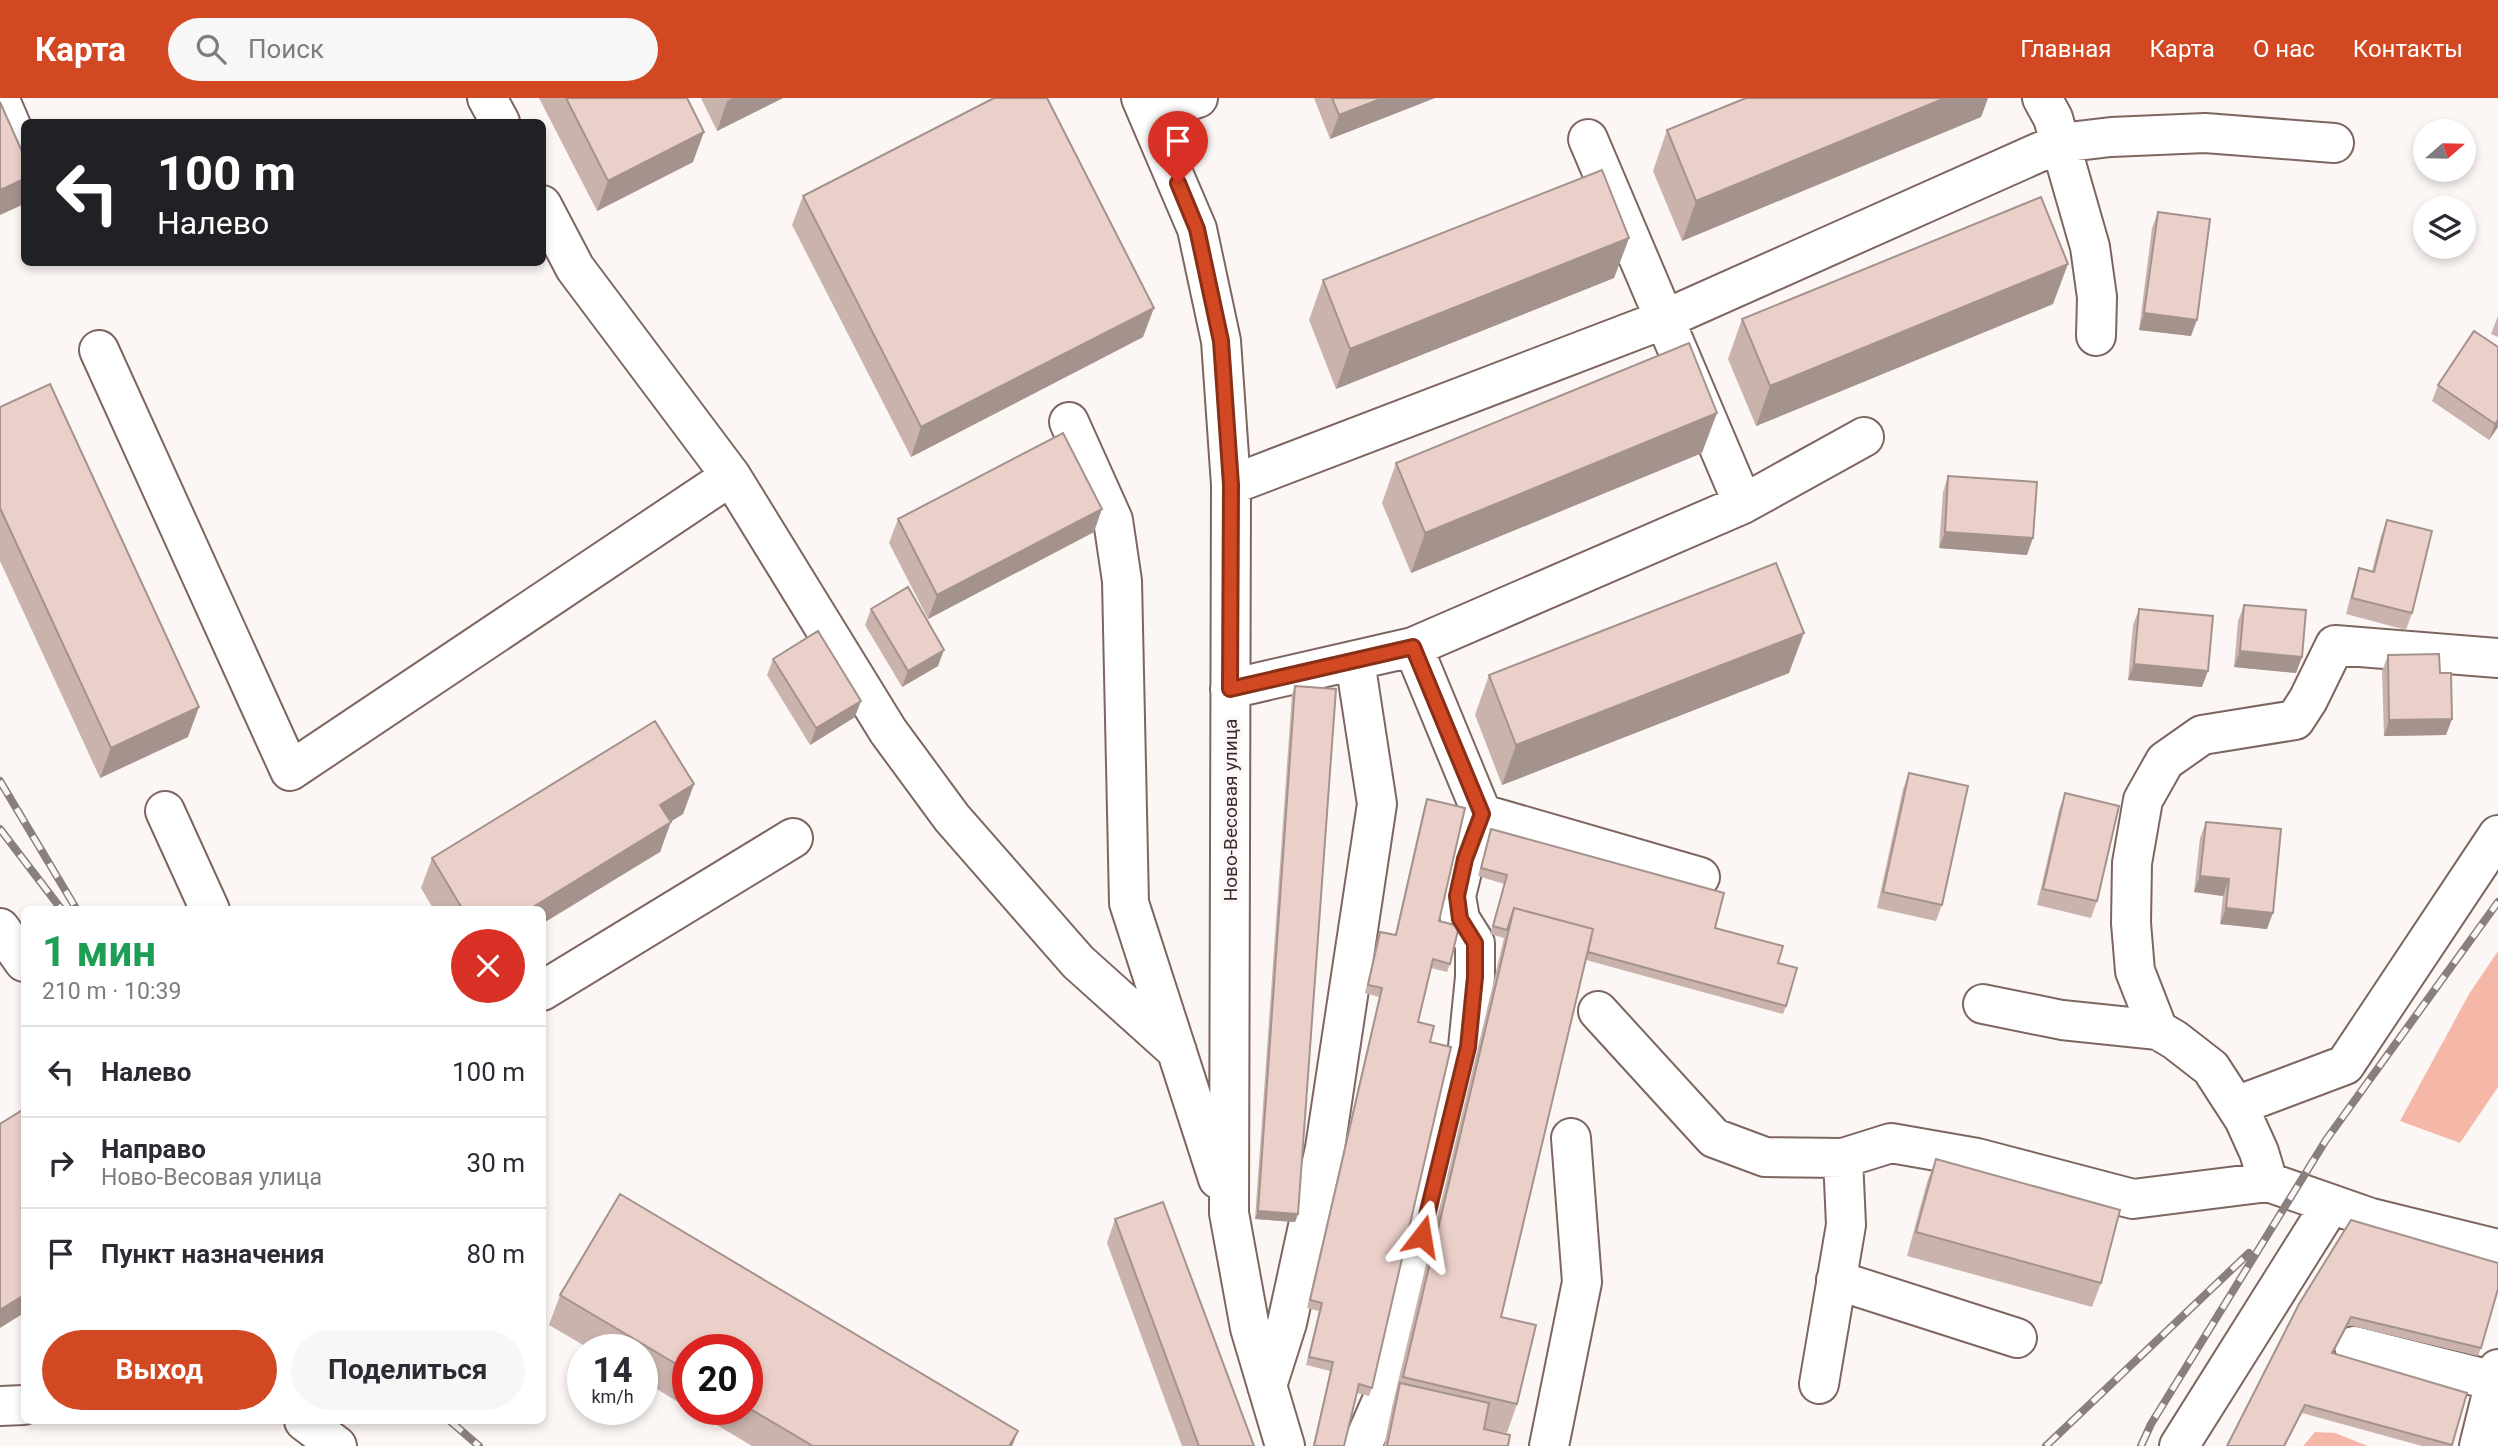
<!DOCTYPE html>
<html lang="ru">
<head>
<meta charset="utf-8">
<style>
	:root { --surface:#fff; --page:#f7f7f7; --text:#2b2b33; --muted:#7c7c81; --line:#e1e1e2; --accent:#d14823 }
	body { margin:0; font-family:Roboto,sans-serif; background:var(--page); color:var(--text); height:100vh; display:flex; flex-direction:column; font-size:26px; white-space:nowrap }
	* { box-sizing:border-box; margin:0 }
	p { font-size:23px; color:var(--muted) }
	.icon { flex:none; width:38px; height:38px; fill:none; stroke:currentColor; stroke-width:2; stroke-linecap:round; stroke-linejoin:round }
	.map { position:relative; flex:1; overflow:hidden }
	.side { position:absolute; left:21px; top:808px; width:525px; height:518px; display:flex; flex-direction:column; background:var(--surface); border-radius:10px; box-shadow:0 4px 10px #0003 }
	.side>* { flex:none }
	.guide { position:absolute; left:21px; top:21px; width:525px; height:147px; border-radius:10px; box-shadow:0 4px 10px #0003; background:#202124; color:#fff; overflow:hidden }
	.needle { width:46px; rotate:70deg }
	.fabs { position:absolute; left:2413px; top:21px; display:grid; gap:14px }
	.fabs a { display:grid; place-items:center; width:63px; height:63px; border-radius:50%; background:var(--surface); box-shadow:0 4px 10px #0003; font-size:35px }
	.speed { position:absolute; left:567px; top:1236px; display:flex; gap:14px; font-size:35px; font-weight:700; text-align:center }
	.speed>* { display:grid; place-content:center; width:91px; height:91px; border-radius:50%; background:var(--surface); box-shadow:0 4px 10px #0003; line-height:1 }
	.speed small { font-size:18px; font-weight:400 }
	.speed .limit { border:10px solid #d22; background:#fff; color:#111 }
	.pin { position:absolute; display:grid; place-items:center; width:60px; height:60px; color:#fff; margin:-72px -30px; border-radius:50% 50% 50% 0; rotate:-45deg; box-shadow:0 0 7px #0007 }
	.pin .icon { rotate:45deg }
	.me { position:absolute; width:77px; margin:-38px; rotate:14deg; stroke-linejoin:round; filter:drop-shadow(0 0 5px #0008) }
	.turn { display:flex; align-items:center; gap:24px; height:147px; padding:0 21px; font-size:32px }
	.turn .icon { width:91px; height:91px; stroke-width:2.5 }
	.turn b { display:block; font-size:49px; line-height:60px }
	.round { display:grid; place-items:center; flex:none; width:74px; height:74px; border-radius:37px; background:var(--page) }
	.summary { display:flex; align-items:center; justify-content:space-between; height:119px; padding:0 21px }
	h1 { font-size:42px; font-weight:700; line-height:52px; color:#1e9e55 }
	.primary-button { display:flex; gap:14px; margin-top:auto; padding:14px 21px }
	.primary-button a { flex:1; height:80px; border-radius:42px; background:var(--accent); color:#fff; font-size:28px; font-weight:700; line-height:80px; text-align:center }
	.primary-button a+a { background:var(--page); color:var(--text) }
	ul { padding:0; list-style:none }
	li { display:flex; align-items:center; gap:21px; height:91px; padding:0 21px; border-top:2px solid var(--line) }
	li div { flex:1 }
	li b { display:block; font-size:26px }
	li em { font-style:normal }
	header { display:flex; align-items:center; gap:42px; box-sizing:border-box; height:98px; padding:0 35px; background:var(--accent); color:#fff }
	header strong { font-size:33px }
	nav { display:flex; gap:38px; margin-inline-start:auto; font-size:24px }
	.search { width:490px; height:63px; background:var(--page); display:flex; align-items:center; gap:18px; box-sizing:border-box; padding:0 24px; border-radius:38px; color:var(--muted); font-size:26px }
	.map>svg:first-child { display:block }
</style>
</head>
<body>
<header>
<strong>Карта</strong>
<div class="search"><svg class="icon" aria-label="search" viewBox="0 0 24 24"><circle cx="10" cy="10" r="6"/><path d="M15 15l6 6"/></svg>Поиск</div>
<nav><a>Главная</a><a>Карта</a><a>О нас</a><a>Контакты</a></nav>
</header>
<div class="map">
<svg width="2498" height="1348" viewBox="0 0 2498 1348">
	<rect width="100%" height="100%" fill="#fcf7f5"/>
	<path fill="#f5b8a8" d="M2498,853V989L2460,1045L2400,1023L2469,896Z
		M2315,1334L2335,1335L2368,1348H2303Z"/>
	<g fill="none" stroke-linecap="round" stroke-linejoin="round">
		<defs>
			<path id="minor" d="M487,0L500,24
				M1141,0L1197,131L1221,243L1231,387L1229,1115L1250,1230L1285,1348
				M2042,0L2053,20L2090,149L2097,199L2096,238
				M0,2L24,58
				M1148,16L1198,0
				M542,107L575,170L731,378L888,633L952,720L1078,864L1177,953
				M99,252L290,673L731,378
				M1069,324L1113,422L1122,483L1129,805L1218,1081
				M1231,387L1665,221L2060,45L2111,39L2205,35L2334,45
				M1743,406L1864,339
				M1413,549L1482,716L1700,779
				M1230,591L1413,549L1743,406L1588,41
				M165,713L210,812
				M0,830L24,864
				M542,893L793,740
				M1983,906L2062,922L2158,932L2175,942L2211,970L2244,1021L2259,1054L2268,1084
				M1598,913L1714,1040L1765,1059L1843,1060L1891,1045L1977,1060L2133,1101L2268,1084L2371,1120L2498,1151
				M2158,932L2135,873L2131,825L2132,765L2143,702L2165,663L2202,637L2295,622L2308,602L2335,547L2498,560
				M2236,1008L2345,967L2498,737
				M1836,1182L2017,1240
				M2354,1248L2495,1283
				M1819,1286L1846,1127L1843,1060
				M1267,1288L1287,1225L1325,1050L1377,706L1355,563
				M0,1308L24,1307
				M304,1323L337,1348
				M1362,1348L1383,1300L1468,949L1475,879V845L1460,821L1456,798L1465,761L1482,716
				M1549,1348L1582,1184L1571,1040
				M2179,1348L2331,1106
				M2479,1348L2498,1271"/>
		</defs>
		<use href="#minor" stroke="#7e6660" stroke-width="42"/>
		<use href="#minor" stroke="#fff" stroke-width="38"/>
		<defs>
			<path id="rail" d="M0,683L77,812
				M0,731L62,812
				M450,1323L479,1348
				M2046,1348L2249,1155
				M2141,1348L2151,1326L2326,1042L2498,804"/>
		</defs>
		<use href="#rail" stroke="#89807e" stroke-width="8"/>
		<use href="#rail" stroke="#fcf7f5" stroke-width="5" stroke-dasharray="16" stroke-linecap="butt"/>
	</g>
	<path fill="#cab3ad" d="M539,0H687L693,64L597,113Z
		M701,0H783L717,33Z
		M1314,0H1435L1330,41Z
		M1746,0H1988L1981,19L1682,143L1653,73L1667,32Z
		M803,98L1143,239L911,359L792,127Z
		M2158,114L2191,238L2139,232L2152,130Z
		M1629,140L1614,180L1336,291L1309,222L1323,182Z
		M2053,206L1756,328L1728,261L1742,221Z
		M2498,218V239L2491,236Z
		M2498,249V329L2489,342L2432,303L2438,287Z
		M0,309L188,639L100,680L0,463Z
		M1702,355L1411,475L1382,405L1396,365Z
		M1948,378L2027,457L1939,450L1943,394Z
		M898,421L1094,434L928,521L889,445Z
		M2387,422L2412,515L2406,532L2346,516L2354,486L2359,470L2372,473L2381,438Z
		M2244,507L2302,559L2296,575L2234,569L2238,523Z
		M871,511L938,568L902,589L865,527Z
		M2139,511L2202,589L2128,582L2133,527Z
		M2388,557L2440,575L2452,621L2446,637L2384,638L2382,573Z
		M773,561L855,619L810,647L767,577Z
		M1789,575L1502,687L1475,617L1489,577Z
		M1295,588L1298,1116L1295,1124L1255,1121L1292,596Z
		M1909,675L1942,807L1936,823L1877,810L1903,691Z
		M694,686L683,716L670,724L660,754L542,812H434L421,790L432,760Z
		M2065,695L2097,803L2091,820L2037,807L2059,712Z
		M1427,701L1439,823L1450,866L1447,874L1431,870L1418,924L1430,944L1372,1290L1369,1298L1357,1295L1344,1348H1313L1330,1273L1306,1267L1319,1213L1307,1210L1379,899L1365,895L1377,842L1380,834L1395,837L1424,709Z
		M2206,724L2267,831L2220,826L2223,798L2194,794L2200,740Z
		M1491,731L1715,830L1778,865L1786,908L1783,916L1586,862L1501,1219L1517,1306L1507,1335L1484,1331L1508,1348H1384L1392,1309L1504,840L1490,836L1504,786L1478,778Z
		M1936,1061L2101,1185L2092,1209L1907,1158L1927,1084Z
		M620,1096L1018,1333L1012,1348H752L690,1311H747V1251H688V1310L642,1282V1251H590L549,1227L560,1197Z
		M1115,1121L1254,1348H1182L1107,1145Z
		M2299,1206L2481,1250L2478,1258L2348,1227L2333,1255L2467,1295L2452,1348H2422L2302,1315L2285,1348H2227Z"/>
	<path fill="#a4928d" d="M733,0H783L717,33L727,3Z
		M1383,0H1435L1330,41L1339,17Z
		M1945,0H1988L1981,19L1682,143L1696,103Z
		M704,34L693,64L597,113L608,83Z
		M24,81V100L22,107L0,117V92Z
		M1629,140L1614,180L1336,291L1350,251Z
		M2068,166L2053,206L1756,328L1770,288Z
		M1154,210L1143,239L911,359L921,329Z
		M2144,215L2197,222L2191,238L2139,232Z
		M1717,315L1702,355L1411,475L1425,435Z
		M2498,322V329L2489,342L2495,326Z
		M1102,411L1094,434L928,521L937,497Z
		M1945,434L2033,440L2027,457L1939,450Z
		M1804,535L1789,575L1502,687L1516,647Z
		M944,552L938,568L902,589L908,573Z
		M2240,553L2302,559L2296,575L2234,569Z
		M2134,566L2208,573L2202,589L2128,582Z
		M861,603L855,619L810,647L816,630Z
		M199,609L188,639L100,680L111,650Z
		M2452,621L2446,637L2384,638L2389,622Z
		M694,686L683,716L649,737L660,707Z
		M671,724L660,754L542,826V812H528Z
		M2200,778L2229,781L2223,798L2194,794Z
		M2226,810L2273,815L2267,831L2220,826Z
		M1258,1113L1298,1116L1295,1124L1255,1121Z
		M24,1197V1215L0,1230V1212Z
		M2351,1219L2348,1227L2329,1263L2332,1255Z
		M2305,1307L2285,1348H2284Z
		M1018,1333L1012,1348H1009Z"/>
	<path fill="#ebd0c9" stroke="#a4928d" stroke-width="2" d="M566,0H687L704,34L608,83Z
		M994,0H1047L1154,210L921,329L803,98Z
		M1332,0H1383L1339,17Z
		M1746,0H1945L1696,103L1667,32Z
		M0,4L24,58V81L0,92Z
		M1602,72L1629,140L1350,251L1323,182Z
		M2041,99L2068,166L1770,288L1742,221Z
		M2158,114L2210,121L2197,222L2144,215Z
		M2474,233L2498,249V322L2495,326L2438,287Z
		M1689,245L1717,315L1425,435L1396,365Z
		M50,286L199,609L111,650L0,410V309Z
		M1063,335L1102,411L937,497L898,421Z
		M1948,378L2037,384L2033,440L1945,434Z
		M2387,422L2432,433L2412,515L2352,500L2359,470L2374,474Z
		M1776,465L1804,535L1516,647L1489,577Z
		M908,489L944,552L908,573L871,511Z
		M2244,507L2306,512L2302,559L2240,553Z
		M2139,511L2213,518L2208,573L2134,566Z
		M818,533L861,603L816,630L773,561Z
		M2439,556L2440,575H2451L2452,621L2389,622L2388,557Z
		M1295,588L1336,591L1298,1116L1258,1113Z
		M655,623L694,686L660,707L671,724L528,812H463L432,760Z
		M1909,675L1968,688L1942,807L1883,794Z
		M2065,695L2119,708L2097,803L2043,791Z
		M1427,701L1465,710L1439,823L1459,828L1450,866L1433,861L1418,924L1434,928L1430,944L1451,949L1372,1290L1359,1286L1344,1348H1314L1333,1264L1309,1259L1322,1205L1310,1202L1382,890L1368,887L1380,834L1396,837Z
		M2206,724L2281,731L2273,815L2226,810L2229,781L2200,778Z
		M1491,731L1724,795L1715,830L1783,848L1778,865L1797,870L1786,908L1588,854L1593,831L1514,810L1507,832L1493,828L1507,777L1481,770Z
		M1514,810L1593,831L1501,1219L1536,1227L1517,1306L1403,1279Z
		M24,1011V1197L0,1212V1026Z
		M1936,1061L2120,1112L2101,1185L1916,1134Z
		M620,1096L1018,1333L1009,1348H813L747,1309V1251H688V1273L560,1197Z
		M1163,1104L1254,1348H1199L1115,1121Z
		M2351,1122L2498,1165V1191L2481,1250L2351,1219L2332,1255L2467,1295L2452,1347L2305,1307L2284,1348H2227L2299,1206Z
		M1400,1285L1489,1305L1484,1331L1510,1337L1508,1348H1387Z"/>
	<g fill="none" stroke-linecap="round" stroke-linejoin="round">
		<defs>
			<path id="route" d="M1178,85L1197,131L1221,243L1231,387L1230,591L1413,549L1482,716L1465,761L1457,798L1460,821L1475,845V879L1468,949L1422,1138"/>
		</defs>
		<use href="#route" stroke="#882f17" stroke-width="18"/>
		<use href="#route" stroke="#d14823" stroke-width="12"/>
	</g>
	<g text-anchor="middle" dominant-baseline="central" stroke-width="7" stroke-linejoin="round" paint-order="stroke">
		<g font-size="19" fill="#392e2c" stroke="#fcf7f5">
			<text transform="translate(1230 712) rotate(-90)">Ново-Весовая улица</text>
		</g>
	</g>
</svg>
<div class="fabs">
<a><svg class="needle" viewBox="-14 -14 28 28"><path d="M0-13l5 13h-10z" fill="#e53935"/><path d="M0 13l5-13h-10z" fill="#7c7c81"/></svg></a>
<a><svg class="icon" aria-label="layers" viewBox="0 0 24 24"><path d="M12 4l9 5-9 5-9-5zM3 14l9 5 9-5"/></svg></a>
</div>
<div class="speed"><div>14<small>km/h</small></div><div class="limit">20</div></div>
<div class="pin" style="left:1178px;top:85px;background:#d93025"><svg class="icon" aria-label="arrive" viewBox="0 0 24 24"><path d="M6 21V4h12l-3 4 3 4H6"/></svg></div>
<svg class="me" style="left:1422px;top:1138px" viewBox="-20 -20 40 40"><path d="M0-17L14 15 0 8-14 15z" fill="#d14823" stroke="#fff" stroke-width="4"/></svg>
<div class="guide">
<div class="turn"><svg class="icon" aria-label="left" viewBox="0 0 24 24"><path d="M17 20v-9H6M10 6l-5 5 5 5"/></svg><div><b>100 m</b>Налево</div></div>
</div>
<section class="side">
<div class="summary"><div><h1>1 мин</h1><p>210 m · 10:39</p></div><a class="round" style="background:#d93025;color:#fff"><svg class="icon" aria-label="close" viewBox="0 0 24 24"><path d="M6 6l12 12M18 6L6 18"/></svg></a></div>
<ul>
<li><svg class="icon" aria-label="left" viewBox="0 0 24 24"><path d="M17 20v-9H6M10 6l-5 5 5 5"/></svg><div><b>Налево</b></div><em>100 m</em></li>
<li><svg class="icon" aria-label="right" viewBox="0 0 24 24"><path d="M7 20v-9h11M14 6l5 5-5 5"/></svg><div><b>Направо</b><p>Ново-Весовая улица</p></div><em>30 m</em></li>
<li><svg class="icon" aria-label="arrive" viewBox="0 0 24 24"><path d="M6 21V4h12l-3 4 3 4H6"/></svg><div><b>Пункт назначения</b></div><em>80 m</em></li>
</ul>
<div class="primary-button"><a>Выход</a><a>Поделиться</a></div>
</section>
</div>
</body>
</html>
